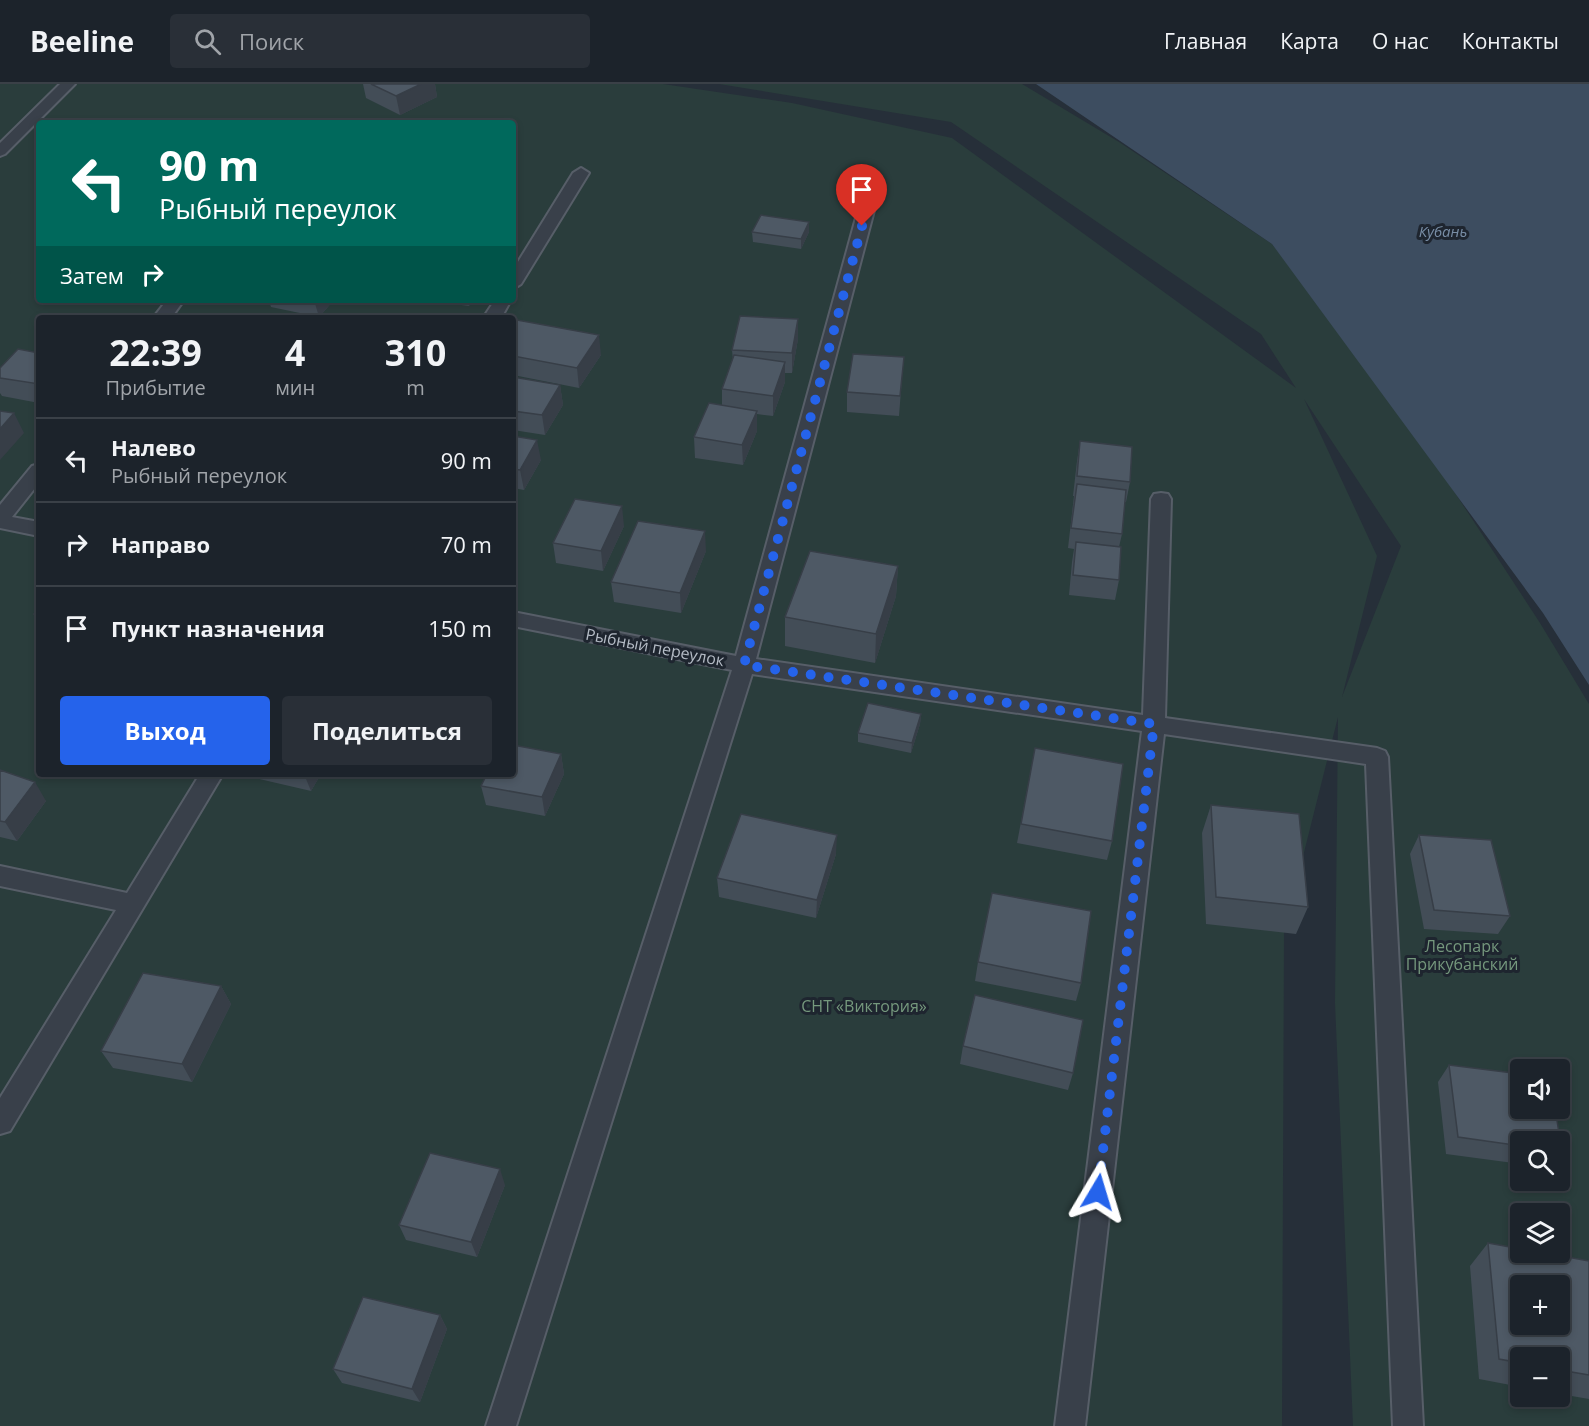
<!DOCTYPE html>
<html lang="ru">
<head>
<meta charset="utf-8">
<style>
	:root { --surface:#1c232b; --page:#292f37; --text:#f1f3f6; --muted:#a0a4a9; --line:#3a4047; --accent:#2563eb }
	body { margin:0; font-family:"Open Sans",sans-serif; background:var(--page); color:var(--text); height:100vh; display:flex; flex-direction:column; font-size:22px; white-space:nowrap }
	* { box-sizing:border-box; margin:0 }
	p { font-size:20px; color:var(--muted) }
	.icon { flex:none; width:33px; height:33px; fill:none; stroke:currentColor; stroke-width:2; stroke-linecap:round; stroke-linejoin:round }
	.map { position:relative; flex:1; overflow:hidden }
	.sheet { position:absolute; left:36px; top:231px; width:480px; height:462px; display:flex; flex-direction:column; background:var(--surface); border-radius:6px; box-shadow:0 3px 9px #0003,0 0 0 2px var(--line) }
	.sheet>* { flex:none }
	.guide { position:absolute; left:36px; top:36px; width:480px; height:183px; border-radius:6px; box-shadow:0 3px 9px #0003,0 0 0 2px var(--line); background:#00695c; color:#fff; overflow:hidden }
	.fabs { position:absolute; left:1510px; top:975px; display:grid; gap:12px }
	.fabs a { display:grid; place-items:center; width:60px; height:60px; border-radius:6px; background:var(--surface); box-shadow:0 3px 9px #0003,0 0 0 2px var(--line); font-size:30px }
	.pin { position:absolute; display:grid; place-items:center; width:51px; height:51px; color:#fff; margin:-62px -26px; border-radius:50% 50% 50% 0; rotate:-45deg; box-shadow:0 0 6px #0007 }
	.pin .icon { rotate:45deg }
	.me { position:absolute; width:66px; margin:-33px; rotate:7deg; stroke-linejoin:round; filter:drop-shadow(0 0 4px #0008) }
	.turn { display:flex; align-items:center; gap:21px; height:126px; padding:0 24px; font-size:27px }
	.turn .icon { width:78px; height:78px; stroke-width:2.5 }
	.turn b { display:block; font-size:42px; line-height:51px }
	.then { display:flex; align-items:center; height:57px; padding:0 24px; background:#0003; gap:12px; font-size:22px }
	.eta { display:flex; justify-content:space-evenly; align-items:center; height:102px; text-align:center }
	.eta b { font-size:36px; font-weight:700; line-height:42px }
	.primary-button { display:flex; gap:12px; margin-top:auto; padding:12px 24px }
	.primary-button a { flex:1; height:69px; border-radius:6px; background:var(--accent); color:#fff; font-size:24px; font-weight:700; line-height:69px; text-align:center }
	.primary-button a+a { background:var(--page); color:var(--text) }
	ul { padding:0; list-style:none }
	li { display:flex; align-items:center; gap:18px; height:84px; padding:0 24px; border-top:2px solid var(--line) }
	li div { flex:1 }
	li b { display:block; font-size:22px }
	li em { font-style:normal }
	header { display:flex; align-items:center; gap:36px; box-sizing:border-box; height:84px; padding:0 30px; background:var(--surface); border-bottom:2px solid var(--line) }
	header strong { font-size:28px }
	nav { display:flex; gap:33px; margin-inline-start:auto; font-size:21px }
	.search { width:420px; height:54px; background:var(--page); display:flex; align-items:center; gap:15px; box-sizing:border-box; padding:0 21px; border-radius:6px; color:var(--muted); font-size:22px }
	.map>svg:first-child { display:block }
</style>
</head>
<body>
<header>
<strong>Beeline</strong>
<div class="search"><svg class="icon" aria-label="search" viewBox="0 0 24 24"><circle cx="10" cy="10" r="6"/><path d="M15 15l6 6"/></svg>Поиск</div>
<nav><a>Главная</a><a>Карта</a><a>О нас</a><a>Контакты</a></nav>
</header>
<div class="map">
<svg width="1589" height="1342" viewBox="0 0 1589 1342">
	<rect width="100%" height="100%" fill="#262f39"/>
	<path fill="#2a3d3c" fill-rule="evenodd" d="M0,0H663L792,19L952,54L1296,304L1261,250L951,38L719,0H1022L1119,58L1272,160L1395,317L1540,539L1589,620V1342H1353L1335,919L1338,633L1284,848L1282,1342H0ZM39,39H513V216H39ZM39,234H513V690H39ZM1304,315L1401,462L1342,613L1377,472ZM1521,986H1560V1024H1521ZM1521,1058H1560V1096H1521ZM1521,1130H1560V1168H1521ZM1521,1202H1560V1240H1521ZM1521,1274H1560V1312H1521Z"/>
	<path fill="#3d4d60" d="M1036,0H1589V601L1543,529L1272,160Z"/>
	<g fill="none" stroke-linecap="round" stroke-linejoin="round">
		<defs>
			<path id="lane" d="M60,0H75L5,70L0,72V59Z
				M581,84L589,89L521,200L513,205V186L573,89Z
				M868,114L876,119L756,575L1143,631L1151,415L1154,410L1161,409L1168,410L1171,415L1165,634L1377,664L1385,667L1388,673L1423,1342H1393L1366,680L1164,650L1085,1342H1055L1142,647L752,590L516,1342H486L732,586L513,542V528L736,572L860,119Z
				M167,216H184L171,234H153Z
				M495,216H511L501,234H483Z
				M39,380V399L12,433L39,438V452L0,444V421L32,382Z
				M200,690H223L10,1047L0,1050V1014L116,826L0,802V782L127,809Z"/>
		</defs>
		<use href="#lane" stroke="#575e68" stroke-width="4"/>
		<use href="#lane" fill="#39404a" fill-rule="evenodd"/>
	</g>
	<path fill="#434d57" d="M363,0H435L437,13L400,31L366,14Z
		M809,138V148L801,165L753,158L752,148Z
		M82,216H122L117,221Z
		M269,216H334L319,233L271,223Z
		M423,216H473L469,222Z
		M798,235V255L792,289H785V298L773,332L757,330V347L743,381L695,374L694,353L722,321V305L733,276L732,266Z
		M513,241L601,271L579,304L513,291Z
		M39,269V319L2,312L0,309V284Z
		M513,293L560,301L563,321L545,351L513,346Z
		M902,293L899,332L847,328V308Z
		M513,352L541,376L524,406L513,404Z
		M1080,357L1130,398L1126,418H1125L1122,450L1119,463V496L1115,516L1069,511L1072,478L1074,465L1068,464L1074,412H1073L1077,377Z
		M624,442L603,487L556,479L553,459Z
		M706,467L681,529L614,518L611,498Z
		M898,482L896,512L875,579L785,562V533Z
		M39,524V539L34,530Z
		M921,630L920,640L911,669L858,658V649Z
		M1035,664L1112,757L1107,776L1017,759Z
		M561,670L564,690L545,732L486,721L481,702Z
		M0,686L46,717L17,757L0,753Z
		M253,690H321L311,707L255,694Z
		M1211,721L1308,823L1296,850L1206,840L1202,749Z
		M1419,751L1510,832L1498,850L1424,845L1410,770Z
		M836,770L816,834L719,813L717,794Z
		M978,878L1081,899L1076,917L975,897Z
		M221,902L231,920L192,998L113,984L101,967Z
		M963,962L1073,989L1068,1006L960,980Z
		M1449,981L1521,990V1024H1555L1562,1068L1560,1070V1058H1521V1080L1446,1070L1438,998Z
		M505,1101L477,1173L406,1156L399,1141Z
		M1488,1159L1589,1177V1315L1560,1310V1274H1521V1303L1479,1295L1470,1182Z
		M440,1231L447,1245L420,1318L342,1299L333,1285Z"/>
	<path fill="#373e47" d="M421,0H435L437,13L400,31L396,12Z
		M809,138V148L801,165V155Z
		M115,216H122L117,221Z
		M314,216H334L319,233Z
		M468,216H473L469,222Z
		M798,235V255L792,289V269Z
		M599,251L601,271L579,304L577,284Z
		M785,278V298L773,332V312Z
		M560,301L563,321L545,351L542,331Z
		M757,327V347L743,381L742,361Z
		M14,329L24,349L0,376V345Z
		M537,356L541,376L524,406L520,386Z
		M622,422L624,442L603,487L601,467Z
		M705,447L706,467L681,529L680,509Z
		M898,482L896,512L875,579L876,550Z
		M921,630L920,640L911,669L912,659Z
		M561,670L564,690L545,732L542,713Z
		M304,690H321L311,707Z
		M35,698L46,717L17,757L5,738Z
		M837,751L836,770L816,834L817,816Z
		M221,902L231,920L192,998L182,980Z
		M500,1085L505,1101L477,1173L471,1158Z
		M440,1231L447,1245L420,1318L412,1305Z"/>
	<path fill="#4e5965" stroke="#373e47" stroke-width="1.5" fill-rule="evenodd" d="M371,0H421L396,12Z
		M761,131L809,138L801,155L752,148Z
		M740,232L798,235L792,269L732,266Z
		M517,236L599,251L577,284L513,272V241Z
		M18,265L39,269V300L0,294V284Z
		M853,270L904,273L900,312L847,308Z
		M734,271L785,278L773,312L722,305Z
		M513,293L560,301L542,331L513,327Z
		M709,319L757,327L742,361L694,353Z
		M0,327L14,329L0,345Z
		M513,352L537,356L520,386L513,385Z
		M1080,357L1132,363L1130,398L1077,392Z
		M1077,400L1126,406L1122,450L1071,444Z
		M575,415L622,422L601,467L553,459Z
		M638,437L705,447L680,509L611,498Z
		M1076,458L1121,463L1119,496L1073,491Z
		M810,467L898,482L876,550L785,533Z
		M39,524V531L34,530Z
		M868,619L921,630L912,659L858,649Z
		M513,661L561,670L542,713L481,702L487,690H513Z
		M1035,664L1123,680L1112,757L1021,740Z
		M0,686L35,698L5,738L0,737Z
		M1211,721L1299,730L1308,823L1216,813Z
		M741,730L837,751L817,816L717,794Z
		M1419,751L1491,756L1510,832L1434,826Z
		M992,809L1091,827L1081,899L978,878Z
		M143,889L221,902L182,980L101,967Z
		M975,911L1083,936L1073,989L963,962Z
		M1449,981L1521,990V1024H1555L1562,1068L1560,1067V1058H1521V1062L1458,1053Z
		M430,1069L500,1085L471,1158L399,1141Z
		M1488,1159L1521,1165V1168H1540L1589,1177V1291L1560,1286V1274H1521V1279L1499,1275ZM1521,1202H1560V1240H1521Z
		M363,1213L440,1231L412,1305L333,1285Z"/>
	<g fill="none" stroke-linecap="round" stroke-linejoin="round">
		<path stroke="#2563eb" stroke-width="10" stroke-dasharray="0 18" d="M862,142L744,581L1154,640L1098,1108"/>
	</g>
	<g text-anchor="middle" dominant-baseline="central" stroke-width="6" stroke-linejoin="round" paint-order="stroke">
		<g font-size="15" font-style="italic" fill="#788da5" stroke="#1e252f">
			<text x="1443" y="147">Кубань</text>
		</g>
		<g font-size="16" fill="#b4bbc5" stroke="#1e252f">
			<text transform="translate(655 563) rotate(11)">Рыбный переулок</text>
		</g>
		<g font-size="16" fill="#75987d" stroke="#1e252f">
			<text x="1462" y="862">Лесопарк<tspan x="1462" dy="18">Прикубанский</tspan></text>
			<text x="864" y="922">СНТ «Виктория»</text>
		</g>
	</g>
</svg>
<div class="fabs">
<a><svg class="icon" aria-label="sound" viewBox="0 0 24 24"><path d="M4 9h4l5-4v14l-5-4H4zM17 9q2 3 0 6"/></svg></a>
<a><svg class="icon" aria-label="search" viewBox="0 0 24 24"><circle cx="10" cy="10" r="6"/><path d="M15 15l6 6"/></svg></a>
<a><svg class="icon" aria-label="layers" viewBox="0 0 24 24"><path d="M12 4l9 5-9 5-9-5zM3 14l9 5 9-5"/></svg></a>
<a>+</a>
<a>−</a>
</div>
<div class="pin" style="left:862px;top:142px;background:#d93025"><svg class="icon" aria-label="arrive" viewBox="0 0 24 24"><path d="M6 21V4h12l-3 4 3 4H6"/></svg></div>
<svg class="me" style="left:1098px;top:1108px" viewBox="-20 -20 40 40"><path d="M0-17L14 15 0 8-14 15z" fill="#2563eb" stroke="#fff" stroke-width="4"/></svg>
<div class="guide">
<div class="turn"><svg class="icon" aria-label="left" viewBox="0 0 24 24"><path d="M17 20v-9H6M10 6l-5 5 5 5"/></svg><div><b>90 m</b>Рыбный переулок</div></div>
<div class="then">Затем<svg class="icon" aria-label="right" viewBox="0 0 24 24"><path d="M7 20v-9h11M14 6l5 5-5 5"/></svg></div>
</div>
<section class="sheet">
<div class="eta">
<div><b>22:39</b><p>Прибытие</p></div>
<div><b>4</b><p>мин</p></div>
<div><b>310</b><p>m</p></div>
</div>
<ul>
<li><svg class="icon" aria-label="left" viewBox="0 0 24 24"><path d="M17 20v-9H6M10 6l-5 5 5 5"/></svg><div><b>Налево</b><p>Рыбный переулок</p></div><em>90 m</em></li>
<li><svg class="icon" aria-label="right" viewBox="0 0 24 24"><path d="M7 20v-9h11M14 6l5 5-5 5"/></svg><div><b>Направо</b></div><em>70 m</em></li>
<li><svg class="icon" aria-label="arrive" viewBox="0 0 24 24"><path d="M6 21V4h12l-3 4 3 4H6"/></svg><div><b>Пункт назначения</b></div><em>150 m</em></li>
</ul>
<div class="primary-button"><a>Выход</a><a>Поделиться</a></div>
</section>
</div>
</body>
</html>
